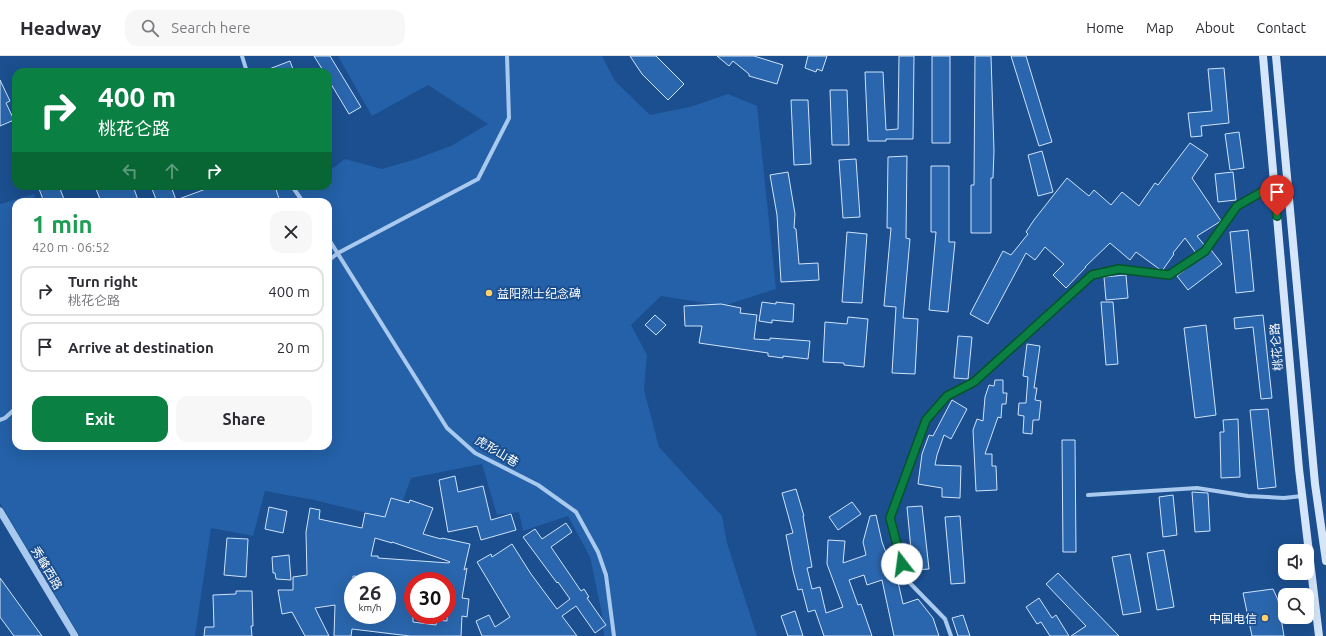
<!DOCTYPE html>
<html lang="en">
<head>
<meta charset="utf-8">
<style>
	:root { --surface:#fff; --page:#f7f7f7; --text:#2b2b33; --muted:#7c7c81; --line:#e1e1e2; --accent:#0b8043 }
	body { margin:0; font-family:Ubuntu,"Noto Sans SC",sans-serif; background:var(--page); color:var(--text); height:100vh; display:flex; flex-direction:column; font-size:15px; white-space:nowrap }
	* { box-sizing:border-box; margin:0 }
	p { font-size:13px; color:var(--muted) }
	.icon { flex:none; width:22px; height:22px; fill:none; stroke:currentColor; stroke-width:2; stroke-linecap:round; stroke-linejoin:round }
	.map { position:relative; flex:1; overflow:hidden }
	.drawer { position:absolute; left:12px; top:142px; width:320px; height:252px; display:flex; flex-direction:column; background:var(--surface); border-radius:12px; box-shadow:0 4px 16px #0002 }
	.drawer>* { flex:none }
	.banner { position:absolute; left:12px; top:12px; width:320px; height:122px; border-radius:12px; box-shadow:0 4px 16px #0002; background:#0b8043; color:#fff; overflow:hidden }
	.buttons { position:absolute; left:1278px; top:488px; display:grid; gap:8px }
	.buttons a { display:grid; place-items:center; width:36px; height:36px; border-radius:8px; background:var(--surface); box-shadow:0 4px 16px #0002; font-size:20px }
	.speed { position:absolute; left:344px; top:516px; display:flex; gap:8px; font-size:20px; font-weight:700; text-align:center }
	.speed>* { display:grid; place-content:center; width:52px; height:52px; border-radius:50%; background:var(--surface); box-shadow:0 4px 16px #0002; line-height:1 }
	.speed small { font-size:10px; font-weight:400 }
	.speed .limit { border:6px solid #d22; background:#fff; color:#111 }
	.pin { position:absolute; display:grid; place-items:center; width:34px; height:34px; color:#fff; margin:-41px -17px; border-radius:50% 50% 50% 0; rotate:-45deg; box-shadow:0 0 4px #0007 }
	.pin .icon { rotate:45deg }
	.me { position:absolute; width:44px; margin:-22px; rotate:345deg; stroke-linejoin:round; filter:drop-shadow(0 0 3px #0008) }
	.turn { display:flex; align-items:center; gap:14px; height:84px; padding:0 20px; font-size:18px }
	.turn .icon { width:52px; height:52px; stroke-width:2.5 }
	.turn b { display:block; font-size:28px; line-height:34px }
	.lanes { display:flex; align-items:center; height:38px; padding:0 20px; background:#0003; justify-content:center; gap:20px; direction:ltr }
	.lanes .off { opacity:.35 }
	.round { display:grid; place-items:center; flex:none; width:42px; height:42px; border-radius:12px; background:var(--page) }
	.summary { display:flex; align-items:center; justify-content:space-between; height:68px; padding:0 20px }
	h1 { font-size:24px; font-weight:700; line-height:30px; color:#1e9e55 }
	.button { display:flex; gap:8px; margin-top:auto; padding:8px 20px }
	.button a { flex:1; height:46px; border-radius:12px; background:var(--accent); color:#fff; font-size:16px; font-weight:700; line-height:46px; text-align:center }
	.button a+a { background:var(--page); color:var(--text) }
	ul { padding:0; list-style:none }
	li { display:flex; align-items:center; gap:12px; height:50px; margin:0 8px 6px; padding:0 12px; border:2px solid var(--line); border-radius:12px }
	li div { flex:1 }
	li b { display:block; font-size:15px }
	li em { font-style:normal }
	header { display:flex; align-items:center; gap:24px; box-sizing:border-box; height:56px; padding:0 20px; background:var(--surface); border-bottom:1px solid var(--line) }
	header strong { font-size:19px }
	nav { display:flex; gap:22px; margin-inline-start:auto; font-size:14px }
	.search { width:280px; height:36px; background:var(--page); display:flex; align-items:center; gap:10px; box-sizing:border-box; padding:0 14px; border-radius:12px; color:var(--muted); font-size:15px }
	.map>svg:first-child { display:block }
</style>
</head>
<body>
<header>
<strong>Headway</strong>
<div class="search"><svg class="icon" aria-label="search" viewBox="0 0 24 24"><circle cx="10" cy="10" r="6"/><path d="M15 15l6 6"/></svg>Search here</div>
<nav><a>Home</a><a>Map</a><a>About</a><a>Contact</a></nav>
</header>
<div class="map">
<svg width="1326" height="580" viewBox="0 0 1326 580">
	<rect width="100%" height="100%" fill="#1b4f8f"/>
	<path fill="#2461a8" d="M338,0H602L615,25L650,59L690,51L728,38L757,50L776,233L723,250L661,240L631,269L647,299L644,334L659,391L722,460L727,487L757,580H604L602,558L590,501L568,460L523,475L519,456L497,459L482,408L411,422L396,464L314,444L265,435L253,480L211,472L195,580H80L0,447V148L34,138L37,146H16V390H328V146H280L274,130H328V116L345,103L382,113L413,104L451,90L488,68L428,29L372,60Z"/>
	<path fill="#2a66ad" stroke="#cfe3fa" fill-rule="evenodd" d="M314,0H330L361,51L349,58L328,23V16H324Z
		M630,0H656L684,28L668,44L642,18Z
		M717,0H754L783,9L777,28L749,20V18L733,5L729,10Z
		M808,0H827L822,15L817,13L816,16L805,12Z
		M899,0H914L913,83H886V85H868L865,16H883L886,74L898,73Z
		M932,0H950V87H932Z
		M975,0H991L994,95L993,122H991V177H971V129H974Z
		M1011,0H1026L1052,86L1039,90Z
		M290,5L294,16H264V15Z
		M1224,12L1229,67L1201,70L1202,80L1191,81L1188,57L1212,55L1208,13Z
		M0,24L10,45L6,47L14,64L0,70Z
		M830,34H847L849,89H832Z
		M791,44H808L811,108L794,109Z
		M1239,76L1244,112L1230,114L1225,78Z
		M1190,87L1208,99L1192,122L1221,165L1197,180L1205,190L1203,192L1196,197L1185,182L1173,197L1174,198L1162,215L1136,196L1130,204L1110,187L1085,211H1086L1066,232L1053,219L1064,208L1045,191L1035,204L1026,197L988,268L970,258L1003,195L1011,199L1028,178L1026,176L1034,164L1067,122L1089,140L1094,134L1111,149L1122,136L1139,150L1155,127L1158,129Z
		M1042,95L1053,136L1038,140L1028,99Z
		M907,100L906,182L910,183L903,262L918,263L915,318L892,317L896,251L884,250L891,172H887L888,101Z
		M856,103L860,161L843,162L839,104Z
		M931,110H949V186H955L948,256L929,254L936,176H931Z
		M788,116L795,158L794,172L796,173L799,208L818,207L819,224L781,226L777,159L770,119Z
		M1233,116L1236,144L1218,146L1215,118Z
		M38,130H59L65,146H44Z
		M95,130H133L138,144L132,146H101Z
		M151,130H171L176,144L214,130H275L280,146H157Z
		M1248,174L1254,235L1236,237L1230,176Z
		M847,176L867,178L862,247L842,246Z
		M1211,194L1222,208L1188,234L1177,220Z
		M1126,219L1128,242L1106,244L1104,221Z
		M762,246L776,248V246L794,248L793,266L772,264V267L759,265Z
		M1101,246H1113L1118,308L1106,309Z
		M721,248L741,252L740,257L757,259L754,283L770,284V282L810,285L808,303L783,300V302L768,300V297L699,287L702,270H685L684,250Z
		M655,259L666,269L656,279L645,269Z
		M1263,259L1272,342L1261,343L1253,271L1235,273L1234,262Z
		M848,261L868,263L864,311L844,309V307L823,306L825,266L847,268Z
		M1206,269L1216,359L1195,362L1184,272Z
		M958,280L972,281L968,323L954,322Z
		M1027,288L1040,290L1034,332H1037L1035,344L1041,345L1039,364H1033L1032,378L1023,377L1024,360L1018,359L1019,347H1026L1028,321L1023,320Z
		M995,324H1003V337H1007L1006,348H1002L1001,362L998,361L985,398H992V410H996L997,434L976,435L973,374L977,363L983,365L985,341L989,329L994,330Z
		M952,344L967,353L951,383L944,379L937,399L935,409L961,410L960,442L942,441V432L918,428L922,398L929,379L933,380Z
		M1268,353L1276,431L1258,433L1250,354Z
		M1238,363L1240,421L1221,422L1220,376H1224L1223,364Z
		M1062,384H1075L1076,496H1063Z
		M455,420L458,436L483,430L491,464L511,458L516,474L481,484L477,470L448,476L439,424Z
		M796,433L804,460H803L812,511L807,512L812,533L820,531L826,557L843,551L827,508L828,484L845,485L843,507L866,499L863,486L870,460L876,459L882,486L897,526H898L903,548L918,543L933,562L939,580H894L882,524L867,529L864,519L849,524L858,549L861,548L872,580H824L815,554L808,556L802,533L798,534L793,515L786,479L793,477L782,437Z
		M1192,436L1208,437L1210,475L1195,476Z
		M1173,439L1177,479L1163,481L1159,441Z
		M391,442L409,447L410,444L433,452L423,478L441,483L442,482L470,488L464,514L467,512L462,542L469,543L467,561L462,560L461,580H410L352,573L351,580H334L335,549L315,552L329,580H305L292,556L282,558L278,534H293V521L307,519L306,476L310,452L320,454L319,463L362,472L365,457L385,461ZM375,482L392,487V486L445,504L450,506L449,507L378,502V500H371ZM353,520L387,523V559H353ZM413,525H448L447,565L437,564L436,569L413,566Z
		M852,446L861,458L838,474L829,461Z
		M922,450L929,513L913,514L907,451Z
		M269,451L287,455L283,477L265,473Z
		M960,460L965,527L951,528L945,461Z
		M566,467L572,476L551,491L581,535L584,533L589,541L587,542L606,569L595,577L576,550L562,560L577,580H482L476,565L489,559L495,571L510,561L477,506L491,498L492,501L512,488L531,518L557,553L570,543L558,526L557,527L523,481L535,473L542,483Z
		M227,482L248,483L246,521L224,519Z
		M1164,494L1174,551L1157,554L1147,497Z
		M1130,498L1141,556L1123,559L1112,501Z
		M289,499L291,524L276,523L275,517H273L272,501Z
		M1058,517L1119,580H1071L1086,570L1046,528Z
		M0,522L42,580H14L0,561Z
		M1273,533L1278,544L1284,580H1252L1243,537Z
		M236,535H252L253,570H251L252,580H204L205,571H214L213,539L236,538Z
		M1039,542L1052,562L1056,559L1069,580H1050L1041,566L1037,568L1026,551Z
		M795,555L803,580H788L781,560Z
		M963,559L970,580H958L952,562Z"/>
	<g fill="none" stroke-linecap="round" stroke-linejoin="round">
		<path stroke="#a9c9ee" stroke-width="4" d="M242,0L247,16
			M292,130L303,146
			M328,182L447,372L475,397L538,429L576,456L598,496L606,519L614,580
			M328,205L338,197L478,123L509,62L507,0
			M0,364L5,362L16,352
			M1088,439L1197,432L1248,440L1284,442L1302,440
			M951,580L945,563L906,523L890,462L926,364L947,340L974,326L1092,219L1119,213L1169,219L1205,195L1237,150L1274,129"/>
		<path stroke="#a9c9ee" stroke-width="7" d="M0,455L75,580"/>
		<path stroke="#d6e6fa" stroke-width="8" d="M1263,0L1299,413L1319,580
			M1276,0L1315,428L1326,505"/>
	</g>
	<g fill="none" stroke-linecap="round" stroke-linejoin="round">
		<defs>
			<path id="route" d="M902,508L890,462L926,364L947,340L974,326L1092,219L1119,213L1169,219L1205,195L1237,150L1274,129L1277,160"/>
		</defs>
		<use href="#route" stroke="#07532c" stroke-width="10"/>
		<use href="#route" stroke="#0b8043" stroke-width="7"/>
	</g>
	<g fill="#ffd166" stroke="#1b4f8f" stroke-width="1.5">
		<circle cx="489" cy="237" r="4"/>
		<circle cx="1265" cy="562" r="4"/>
	</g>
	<g text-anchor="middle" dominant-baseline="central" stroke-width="4" stroke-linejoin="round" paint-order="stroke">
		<g font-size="12" fill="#fff" stroke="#1b4f8f" text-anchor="start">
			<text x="497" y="237">益阳烈士纪念碑</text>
			<text x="1257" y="562" text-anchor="end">中国电信</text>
		</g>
		<g font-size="12" fill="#fff" stroke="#1b4f8f">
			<text transform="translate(1276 291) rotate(-95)">桃花仑路</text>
			<text transform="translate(497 395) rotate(31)">虎形山巷</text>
			<text transform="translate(47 512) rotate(59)">秀峰西路</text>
		</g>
	</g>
</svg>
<div class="buttons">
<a><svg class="icon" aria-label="sound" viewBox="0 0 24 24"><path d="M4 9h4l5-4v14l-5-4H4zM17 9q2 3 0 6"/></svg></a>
<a><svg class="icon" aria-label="search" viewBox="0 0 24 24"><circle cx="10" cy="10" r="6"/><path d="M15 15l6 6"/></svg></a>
</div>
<div class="speed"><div>26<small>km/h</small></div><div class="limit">30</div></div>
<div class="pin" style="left:1277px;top:160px;background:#d93025"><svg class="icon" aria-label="arrive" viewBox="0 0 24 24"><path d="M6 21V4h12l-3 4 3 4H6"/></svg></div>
<svg class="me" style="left:902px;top:508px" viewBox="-20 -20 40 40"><circle r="19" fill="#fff"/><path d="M0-13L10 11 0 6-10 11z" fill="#0b8043"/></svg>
<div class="banner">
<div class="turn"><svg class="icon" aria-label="right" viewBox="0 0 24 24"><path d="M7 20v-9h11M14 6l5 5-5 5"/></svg><div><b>400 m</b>桃花仑路</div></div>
<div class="lanes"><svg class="icon off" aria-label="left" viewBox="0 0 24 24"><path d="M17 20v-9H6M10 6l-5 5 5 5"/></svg><svg class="icon off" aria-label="ahead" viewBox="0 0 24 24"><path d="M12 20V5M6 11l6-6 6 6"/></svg><svg class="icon" aria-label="right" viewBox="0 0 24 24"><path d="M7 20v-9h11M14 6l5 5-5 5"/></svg></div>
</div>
<section class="drawer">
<div class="summary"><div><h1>1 min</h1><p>420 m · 06:52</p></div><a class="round"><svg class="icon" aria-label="close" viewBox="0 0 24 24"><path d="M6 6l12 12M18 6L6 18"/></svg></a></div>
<ul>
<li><svg class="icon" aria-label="right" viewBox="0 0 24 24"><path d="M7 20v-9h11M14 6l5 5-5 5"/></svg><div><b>Turn right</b><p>桃花仑路</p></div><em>400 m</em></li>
<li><svg class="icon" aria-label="arrive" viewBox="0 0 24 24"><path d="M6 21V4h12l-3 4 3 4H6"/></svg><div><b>Arrive at destination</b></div><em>20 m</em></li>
</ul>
<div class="button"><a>Exit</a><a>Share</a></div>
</section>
</div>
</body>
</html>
